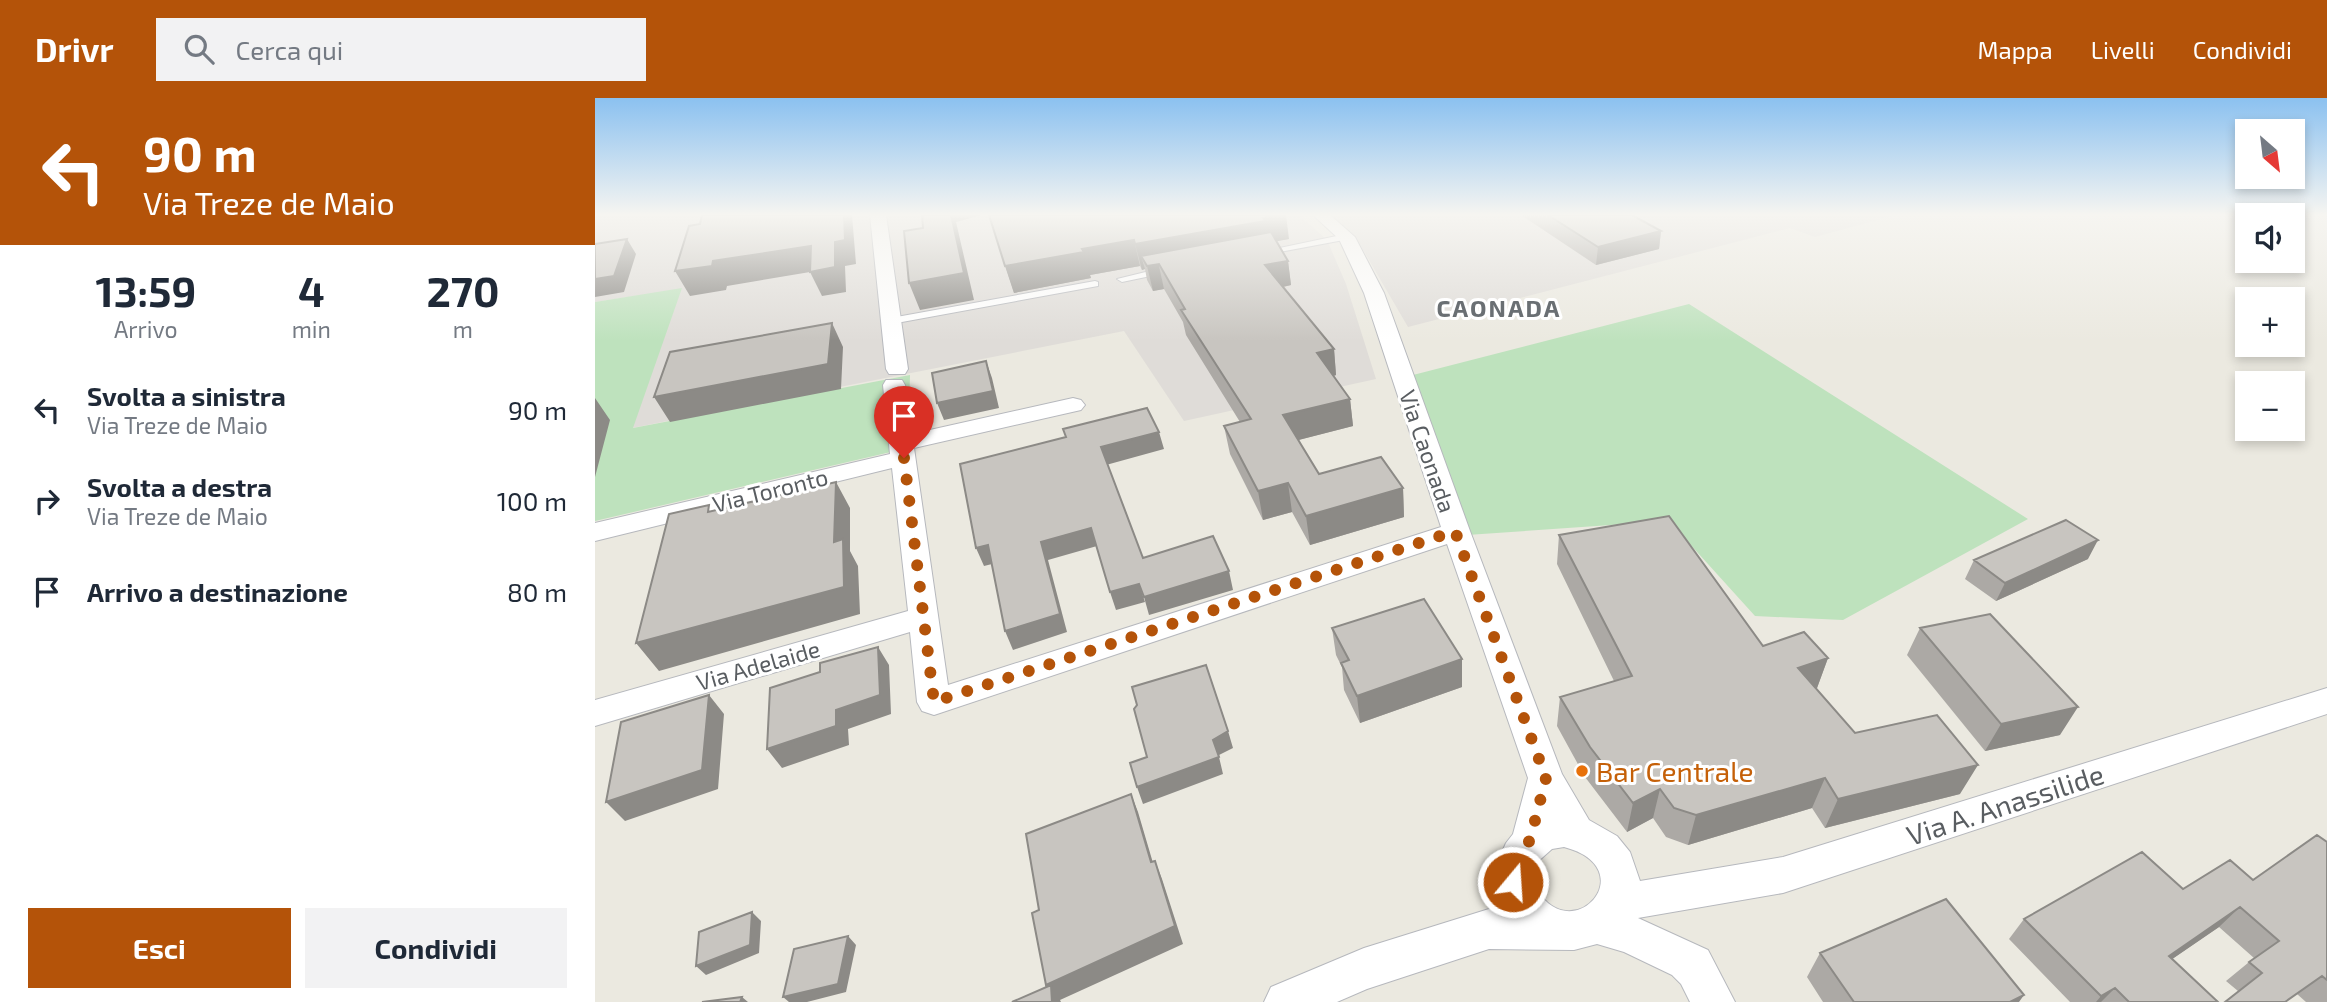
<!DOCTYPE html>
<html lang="it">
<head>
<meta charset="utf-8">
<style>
	:root { --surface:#fff; --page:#f2f2f3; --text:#1f2937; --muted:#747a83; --accent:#b45309 }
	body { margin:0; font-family:"Exo 2",sans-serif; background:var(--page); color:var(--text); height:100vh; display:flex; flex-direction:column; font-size:26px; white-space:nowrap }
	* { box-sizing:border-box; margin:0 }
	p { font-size:23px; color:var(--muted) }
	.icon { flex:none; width:38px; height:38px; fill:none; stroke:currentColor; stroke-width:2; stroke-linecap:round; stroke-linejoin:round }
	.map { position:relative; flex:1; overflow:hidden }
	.sheet { display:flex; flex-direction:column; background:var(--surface); width:595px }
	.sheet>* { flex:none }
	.guide { background:#b45309; color:#fff; overflow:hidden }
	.needle { width:46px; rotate:152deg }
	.tools { position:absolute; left:1640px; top:21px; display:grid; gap:14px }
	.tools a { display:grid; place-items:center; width:70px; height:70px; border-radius:0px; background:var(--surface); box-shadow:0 4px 10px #0003; font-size:35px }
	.pin { position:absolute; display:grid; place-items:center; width:60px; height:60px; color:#fff; margin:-72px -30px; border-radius:50% 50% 50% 0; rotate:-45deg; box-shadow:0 0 7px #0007 }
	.pin .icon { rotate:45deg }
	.me { position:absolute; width:77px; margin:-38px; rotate:18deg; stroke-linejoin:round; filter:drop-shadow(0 0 5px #0008) }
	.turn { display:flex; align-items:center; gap:24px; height:147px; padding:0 28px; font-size:32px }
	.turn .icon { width:91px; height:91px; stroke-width:2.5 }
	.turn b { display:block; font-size:49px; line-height:60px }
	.eta { display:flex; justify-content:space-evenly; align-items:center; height:119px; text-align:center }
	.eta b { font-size:42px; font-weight:700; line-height:49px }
	.primary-button { display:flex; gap:14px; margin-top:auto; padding:14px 28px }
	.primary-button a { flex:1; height:80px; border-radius:0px; background:var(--accent); color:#fff; font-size:28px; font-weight:700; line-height:80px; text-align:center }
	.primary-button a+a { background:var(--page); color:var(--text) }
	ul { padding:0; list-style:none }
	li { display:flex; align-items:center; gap:21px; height:91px; padding:0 28px }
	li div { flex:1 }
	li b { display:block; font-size:26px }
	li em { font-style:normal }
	header { display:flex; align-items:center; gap:42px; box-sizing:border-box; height:98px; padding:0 35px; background:var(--accent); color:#fff }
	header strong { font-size:33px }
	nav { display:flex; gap:38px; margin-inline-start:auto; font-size:24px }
	.search { width:490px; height:63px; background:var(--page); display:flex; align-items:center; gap:18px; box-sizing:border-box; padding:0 24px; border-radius:0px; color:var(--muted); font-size:26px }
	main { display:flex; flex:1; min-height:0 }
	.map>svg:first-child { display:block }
</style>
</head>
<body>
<header>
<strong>Drivr</strong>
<div class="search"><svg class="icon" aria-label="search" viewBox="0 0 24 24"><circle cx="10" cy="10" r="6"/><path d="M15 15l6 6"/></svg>Cerca qui</div>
<nav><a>Mappa</a><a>Livelli</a><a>Condividi</a></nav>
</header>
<main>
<section class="sheet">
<div class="guide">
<div class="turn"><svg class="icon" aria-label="left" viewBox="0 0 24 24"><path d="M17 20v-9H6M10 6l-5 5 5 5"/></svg><div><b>90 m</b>Via Treze de Maio</div></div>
</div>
<div class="eta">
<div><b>13:59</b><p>Arrivo</p></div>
<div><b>4</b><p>min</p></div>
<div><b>270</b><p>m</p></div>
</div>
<ul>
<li><svg class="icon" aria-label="left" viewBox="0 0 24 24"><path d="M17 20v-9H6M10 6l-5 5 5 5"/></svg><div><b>Svolta a sinistra</b><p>Via Treze de Maio</p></div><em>90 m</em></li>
<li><svg class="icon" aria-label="right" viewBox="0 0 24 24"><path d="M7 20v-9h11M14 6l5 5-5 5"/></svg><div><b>Svolta a destra</b><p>Via Treze de Maio</p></div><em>100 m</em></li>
<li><svg class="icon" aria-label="arrive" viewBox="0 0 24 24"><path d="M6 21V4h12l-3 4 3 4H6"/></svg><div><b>Arrivo a destinazione</b></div><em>80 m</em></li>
</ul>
<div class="primary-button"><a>Esci</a><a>Condividi</a></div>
</section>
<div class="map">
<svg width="1732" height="904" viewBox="0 0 1732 904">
	<rect width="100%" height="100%" fill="#ebe9e0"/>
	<path fill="#dfdcd8" d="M0,117H704L732,142L751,186L781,281L589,323L529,233L37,330L86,191L0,204Z
		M737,117H1301L1220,139L1195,130L813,229L760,138Z"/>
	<path fill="#bee2bd" d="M87,190L38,330L315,277L313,350L0,423V204Z
		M1094,206L1433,421L1248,522L1160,518L1074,423L872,437L818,277Z"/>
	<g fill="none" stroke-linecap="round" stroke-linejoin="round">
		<defs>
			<path id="lane" d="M751,136L755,139L754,141L669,157L665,154Z
				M567,170L570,171V175L527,184L522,181Z
				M500,183L503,184V188L296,226L291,223L296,220Z"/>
			<path id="street" d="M275,117H291L313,271L310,276H294L291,271Z
				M718,117H735L760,139L789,195L875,433L967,676L994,722L1022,738L1035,754L1045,783L1188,759L1732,590V616L1188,795L1043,820L1113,852L1140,904H1095L1086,886L1077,877L1029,854L1002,846L979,852L894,851L772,891L742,904H669L676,889L769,850L894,811L910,812L901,789L900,770L911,745L918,736L933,680L852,446L339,617L327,613L322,604L315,534L0,628V602L313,513L297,370L0,443V425L295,356L288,287L291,282H307L310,287L317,336L478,300L486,302L490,307L486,312L319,350L353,587L846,429L769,195L744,141ZM969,749C1049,770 979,851 942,792L939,767L957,751Z"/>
		</defs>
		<use href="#lane" stroke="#b6b8bd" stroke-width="2"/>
		<use href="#street" stroke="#b6b8bd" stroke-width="2"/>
		<use href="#lane" fill="#fff" fill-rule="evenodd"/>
		<use href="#street" fill="#fff" fill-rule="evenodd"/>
	</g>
	<path fill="#aca9a5" d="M394,117L694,141L681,143L693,163L696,187L688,189L739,251L741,277L739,278L755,301L758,328L703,342L724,376L808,390L809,419L715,447L697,414L668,422L635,356L629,328L645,324L591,237L588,224L569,191L558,193L552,182L550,171L547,172L545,168L495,177L496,180L419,195Z
		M926,117H1037L1066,133L1064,151L1001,167Z
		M964,437L1168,548L1233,560L1222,590H1220L1260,635L1365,696L1230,730L1217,710L1093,747L1071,739L1058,720L1032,734L990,679L962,628L965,599L1019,583L962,466Z
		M1493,461L1401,503L1370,481L1379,462Z
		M737,530L867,561V589L765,625L749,592L747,569L741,557Z
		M1325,530L1465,637L1390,653L1312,557Z
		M1732,744V904H1711L1702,896L1643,893L1631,883L1659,860L1624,829L1577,861L1623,904H1475L1414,841L1429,821L1588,791L1658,782Z
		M1225,855L1424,904H1228L1212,879Z"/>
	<path fill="#8c8a86" d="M249,117H257L261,166L250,168L251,194L227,198L215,174L132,188L131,192L95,198L80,173L118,163L240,144Z
		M356,117H387L361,124L379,202L325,212L314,185Z
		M685,117H691L694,141L673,145V148L564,168L569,191L558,193L552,168L546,158L550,171L547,172L540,146Z
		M1066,133L1064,151L1001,167L1003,149Z
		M32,141L41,156L29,194L0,199V181Z
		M539,142L545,168L495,177L496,180L419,195L410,168L487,151Z
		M693,163L696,187L674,192L670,167Z
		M237,225L248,249L246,291L75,324L59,299Z
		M739,251L741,277L725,282L722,255Z
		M391,263L397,280L404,310L349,322L342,305Z
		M0,300L15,322L0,379Z
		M755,301L758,328L692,345L688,317Z
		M564,334L569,351L511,367L506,349Z
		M241,384L255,410V453L263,468L265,516L64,573L41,545L239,444Z
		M693,385L697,414L668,422L663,393Z
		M808,390L809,419L715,447L711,418Z
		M496,430L502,448L453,462L472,534L418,552L410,533L446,444Z
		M1503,442L1493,461L1401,503L1410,485Z
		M393,447L401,465L389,468L381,450Z
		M634,473L638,492L554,517L549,499Z
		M544,486L550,504L521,512L515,494Z
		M283,549L294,567L296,616L253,631L254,647L187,670L172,651L241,612Z
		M1233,560L1222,590L1192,600L1203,570Z
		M867,561V589L765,625L762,598Z
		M114,597L129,616L123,691L30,723L11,704Z
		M1483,609L1465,637L1390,653L1406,626Z
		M633,633L638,650L622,658L618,642Z
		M624,659L628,676L548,706L542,689Z
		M1383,667L1365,696L1230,730L1243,701Z
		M1230,680L1217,710L1093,747L1101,717Z
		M1065,691L1058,720L1032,734L1038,705Z
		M536,696L543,714L563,782L556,764Z
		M560,763L567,781L588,846L465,902L466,904H457L456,896L451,887Z
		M1645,809L1624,829L1554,877L1574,858Z
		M157,814L166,823L164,855L111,877L101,868Z
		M253,838L261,847L251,894L212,904H194L188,899Z
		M1520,890L1506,904H1501L1506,898Z
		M1429,897L1424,904H1415Z
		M147,899L153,904H145Z"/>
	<path fill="#c8c5c0" stroke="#8c8a86" stroke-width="2" d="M107,117H249L250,142L240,144V169L215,174L216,148L118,163L117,168L80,173L94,128L105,126Z
		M327,117H356L369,175L314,185L309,133L328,130Z
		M394,117H685L668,120L670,123L540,146L539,142L487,151L489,154L410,168Z
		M953,117H1037L1066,133L1003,149Z
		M676,134L693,163L670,167L739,251L722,255L755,301L688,317L724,376L786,359L808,390L711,418L693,385L663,393L629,328L656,321L586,212L590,211L564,166L552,168L546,158Z
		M32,141L19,178L0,181V146Z
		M237,225L233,266L59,299L75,254Z
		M391,263L398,293L342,305L337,275Z
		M552,310L564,334L506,349L548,460L618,438L634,473L549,499L544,486L515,494L496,430L446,444L465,516L410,533L393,447L381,450L365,366L471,339L468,331Z
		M241,384L239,444L248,441L249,489L41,545L74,416L114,407L113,414Z
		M1074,418L1168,548L1209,534L1233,560L1203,570L1260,635L1342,617L1383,667L1243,701L1230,680L1101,717L1079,710L1065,691L1038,705L995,649L965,599L1037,578L964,437Z
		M1471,422L1503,442L1410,485L1379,462Z
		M829,501L867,561L762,598L746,565L754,562L737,530Z
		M1395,516L1483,609L1406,626L1325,530Z
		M283,549L285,597L241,612V628L172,651L175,590L225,574V565Z
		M611,567L633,633L618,642L624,659L542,689L535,665L552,659L539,611L542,607L537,589Z
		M114,597L107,672L11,704L26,624Z
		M536,696L556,764L560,763L580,828L451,887L437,815L444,812L431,736Z
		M1722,737L1732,744V882L1727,878L1690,904H1630L1667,875L1654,864L1684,843L1645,809L1574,858L1623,904H1534L1520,890L1506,898L1429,821L1547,754L1588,791L1635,762L1658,782Z
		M1351,801L1429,897L1415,904H1259L1225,855Z
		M157,814L155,847L101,868L104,834Z
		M253,838L243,886L188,899L199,851Z
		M456,887L457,904H417Z
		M147,899L145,904H107Z"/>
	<linearGradient id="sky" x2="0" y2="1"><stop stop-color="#8bc1f0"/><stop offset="0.48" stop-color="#f6f5f1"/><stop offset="1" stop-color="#f6f5f1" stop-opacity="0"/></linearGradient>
	<rect width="1732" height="243" fill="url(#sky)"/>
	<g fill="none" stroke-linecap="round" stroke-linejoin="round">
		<path stroke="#b45309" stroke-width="12" stroke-dasharray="0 21.6" d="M309,360L339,604L860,433L951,680L935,742L921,761L918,784"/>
	</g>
	<circle fill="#e8710a" stroke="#fff" stroke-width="2.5" cx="987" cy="673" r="7"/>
	<g text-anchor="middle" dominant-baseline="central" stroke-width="6" stroke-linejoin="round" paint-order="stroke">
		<g font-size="23" fill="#595d61" stroke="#fff">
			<text transform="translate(833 353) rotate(71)">Via Caonada</text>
			<text transform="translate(175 392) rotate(-14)">Via Toronto</text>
			<text transform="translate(163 567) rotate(-16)">Via Adelaide</text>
		</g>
		<g font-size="24" font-weight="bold" letter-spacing="2" fill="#6a6f73" stroke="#fff">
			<text x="904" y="209">CAONADA</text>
		</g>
		<g font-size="28" fill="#c56008" stroke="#fff" text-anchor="start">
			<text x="1001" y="673">Bar Centrale</text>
		</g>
		<g font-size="28" fill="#595d61" stroke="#fff">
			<text transform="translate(1410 706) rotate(-18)">Via A. Anassilide</text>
		</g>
	</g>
</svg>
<div class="tools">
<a><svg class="needle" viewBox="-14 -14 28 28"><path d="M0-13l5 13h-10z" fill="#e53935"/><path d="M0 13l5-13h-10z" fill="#747a83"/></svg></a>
<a><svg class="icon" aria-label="sound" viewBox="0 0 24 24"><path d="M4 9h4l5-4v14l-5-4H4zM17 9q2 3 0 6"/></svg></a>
<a>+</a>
<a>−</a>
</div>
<div class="pin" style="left:309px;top:360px;background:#d93025"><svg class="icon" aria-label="arrive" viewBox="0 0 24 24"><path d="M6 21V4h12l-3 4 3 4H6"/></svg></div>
<svg class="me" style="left:918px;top:784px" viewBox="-20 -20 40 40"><circle r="17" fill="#b45309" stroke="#fff" stroke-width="3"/><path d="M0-11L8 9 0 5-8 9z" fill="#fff"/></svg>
</div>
</main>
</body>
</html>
